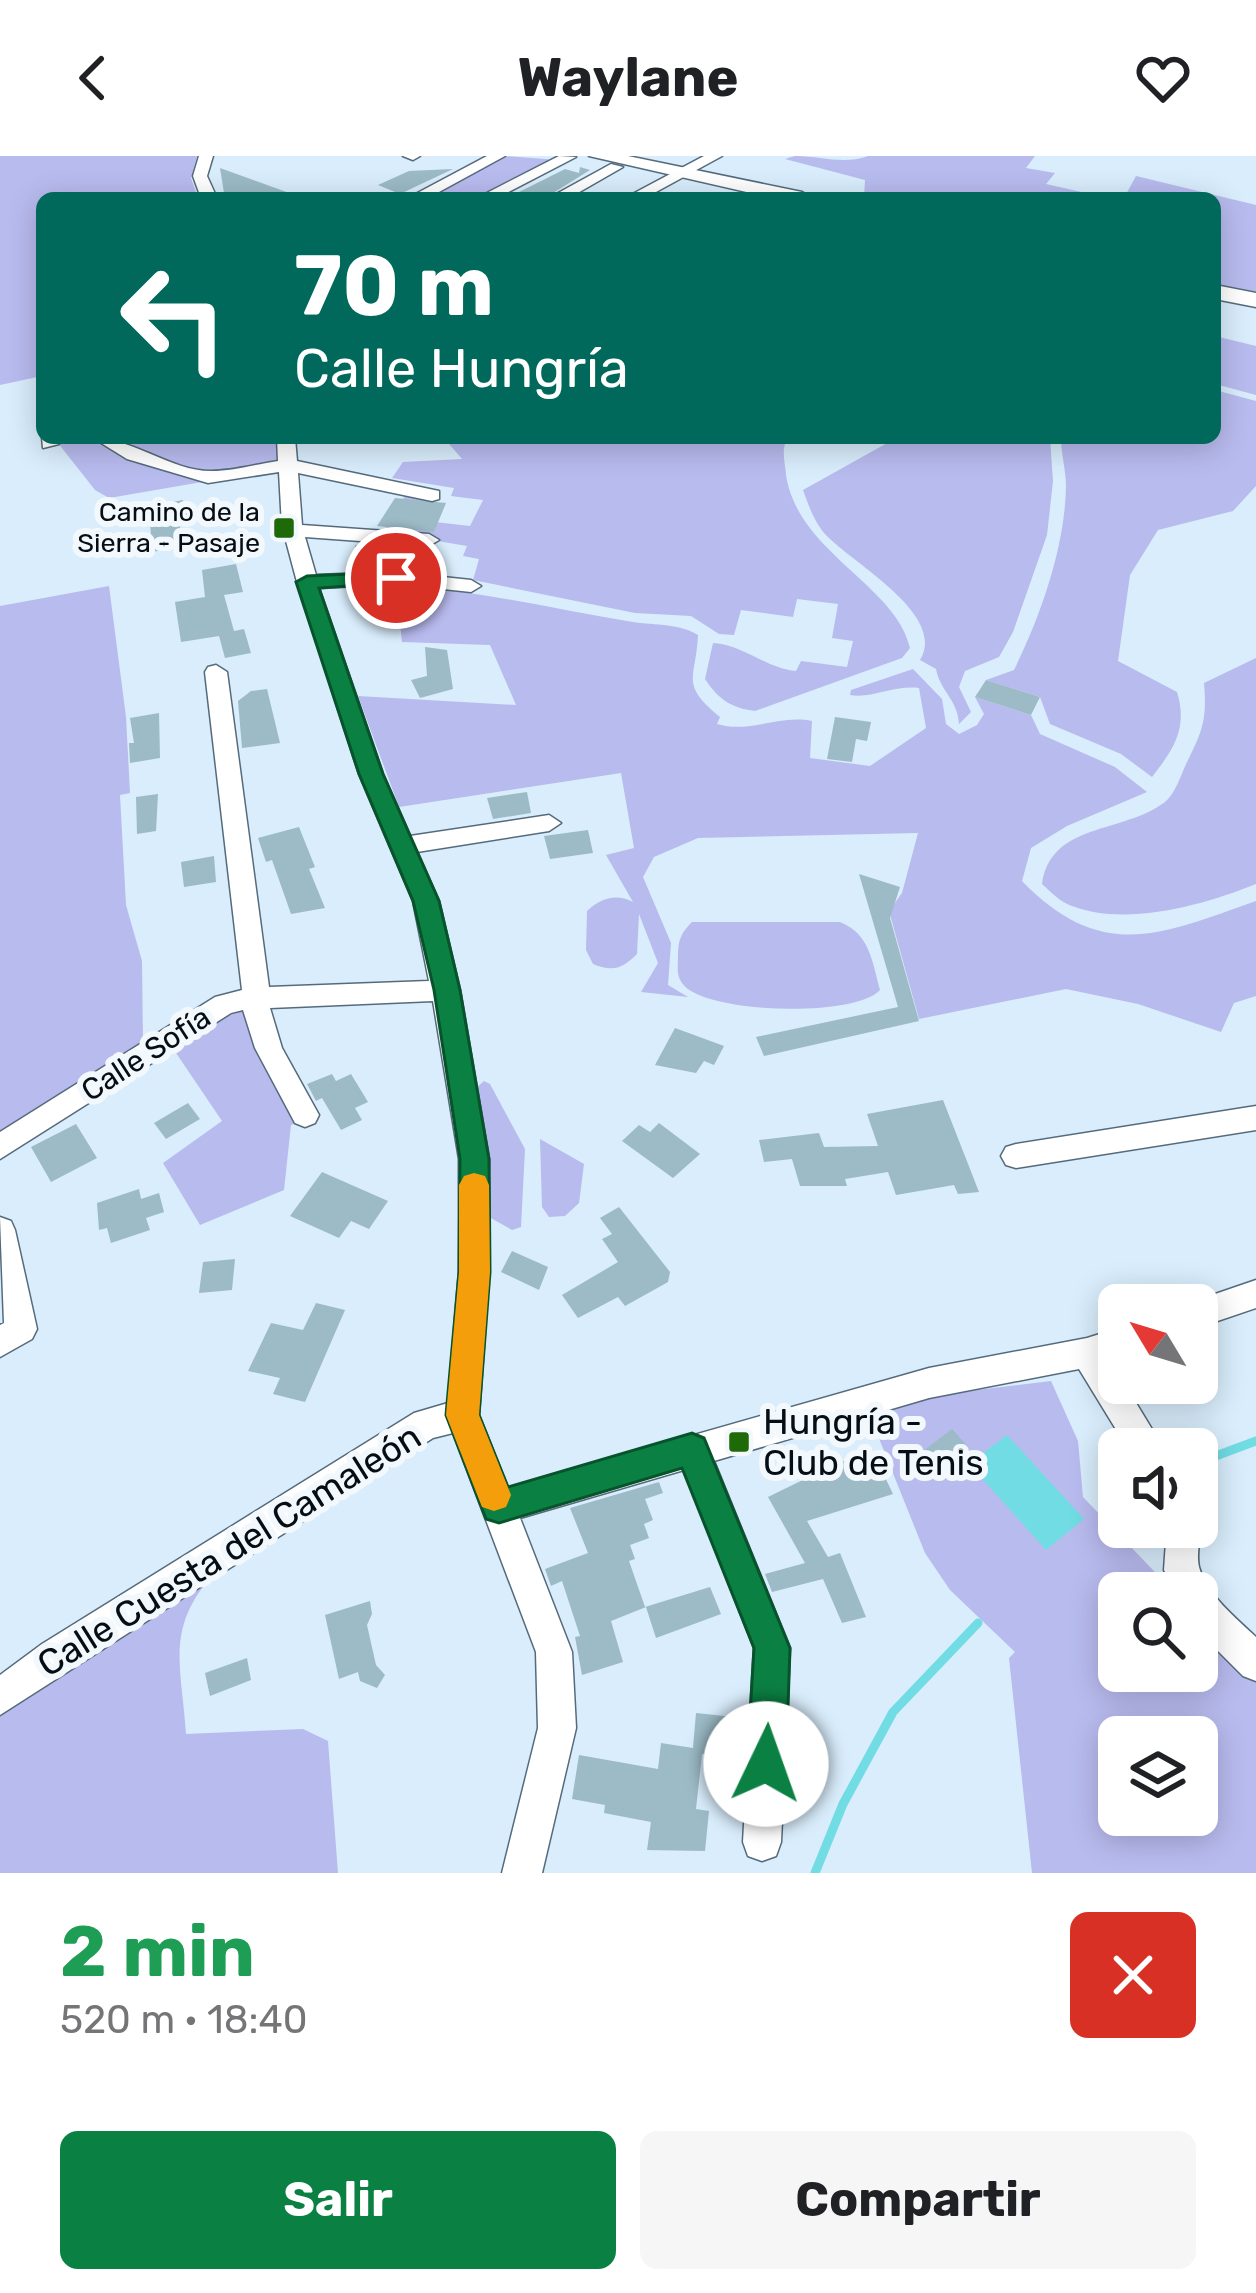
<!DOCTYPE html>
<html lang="es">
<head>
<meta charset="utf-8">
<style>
	:root { --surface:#fff; --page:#f6f6f6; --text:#202124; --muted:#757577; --accent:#0b8043 }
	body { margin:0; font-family:Rubik,sans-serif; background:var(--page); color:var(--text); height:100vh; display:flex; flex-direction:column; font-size:45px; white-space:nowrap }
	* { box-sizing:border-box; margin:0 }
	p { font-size:39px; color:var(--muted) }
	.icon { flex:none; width:66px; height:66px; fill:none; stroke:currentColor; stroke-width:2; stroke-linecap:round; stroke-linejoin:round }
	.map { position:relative; height:1717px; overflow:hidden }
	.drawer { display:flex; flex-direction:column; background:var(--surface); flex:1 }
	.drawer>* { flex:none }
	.banner { position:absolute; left:36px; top:36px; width:1185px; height:252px; border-radius:18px; box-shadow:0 6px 30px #0003; background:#00695c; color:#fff; overflow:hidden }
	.needle { width:78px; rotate:308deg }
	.fabs { position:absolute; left:1098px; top:1128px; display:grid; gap:24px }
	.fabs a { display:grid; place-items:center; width:120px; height:120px; border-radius:18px; background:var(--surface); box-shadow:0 6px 30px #0003; font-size:60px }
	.pin { position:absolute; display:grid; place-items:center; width:102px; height:102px; color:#fff; margin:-51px; border:6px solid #fff; border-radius:50%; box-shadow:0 3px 12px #0007 }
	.me { position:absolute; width:132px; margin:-66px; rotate:3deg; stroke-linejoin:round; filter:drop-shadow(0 0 9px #0008) }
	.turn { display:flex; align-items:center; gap:42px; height:252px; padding:0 60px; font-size:54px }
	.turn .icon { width:156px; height:156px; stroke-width:2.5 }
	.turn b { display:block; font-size:84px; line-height:102px }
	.round { display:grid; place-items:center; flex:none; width:126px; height:126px; border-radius:18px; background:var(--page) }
	.head { display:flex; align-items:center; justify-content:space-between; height:204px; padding:0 60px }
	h1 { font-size:72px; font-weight:700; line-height:90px; color:#1e9e55 }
	.primary-button { display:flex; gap:24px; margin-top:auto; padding:24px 60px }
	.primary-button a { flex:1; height:138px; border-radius:18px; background:var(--accent); color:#fff; font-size:48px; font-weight:700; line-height:138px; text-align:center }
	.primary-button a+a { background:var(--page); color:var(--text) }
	header { display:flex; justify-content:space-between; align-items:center; height:156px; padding:0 60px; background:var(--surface); font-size:54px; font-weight:700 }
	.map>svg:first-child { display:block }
</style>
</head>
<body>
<header><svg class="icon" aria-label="back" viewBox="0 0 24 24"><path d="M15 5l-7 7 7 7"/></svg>Waylane<svg class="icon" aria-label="heart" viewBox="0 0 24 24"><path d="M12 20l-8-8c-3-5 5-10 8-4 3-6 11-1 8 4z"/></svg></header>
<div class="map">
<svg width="1256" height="1717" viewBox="0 0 1256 1717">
	<rect width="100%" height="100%" fill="#d9edfc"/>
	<path fill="#b8bbee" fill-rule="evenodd" d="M0,0H197L191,22L198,42H42V220L0,229Z
		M504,0L559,4L481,42H422Z
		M795,0C822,0 843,9 868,0H1035L1026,12L1055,17L1046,28L1108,42H864L865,24L785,3Z
		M1136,20L1256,49V140L1215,132V42H1124Z
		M1215,180L1256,190V239L1215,228Z
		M1215,234L1256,245V330L1233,355L1158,374L1130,419L1118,505L1177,536C1188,572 1174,593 1152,621L1121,598L1050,568L1040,541L986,524L1014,514C1041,459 1065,391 1066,330C1066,314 1061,298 1061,282H1215Z
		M54,282H94L126,299L202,326L109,342L95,334Z
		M224,282L226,286L276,282L279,306C227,316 165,323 122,283Z
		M444,282H787C781,295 785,305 786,319C798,397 896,429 910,492L902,502L755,555C731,552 718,543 705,523L713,487C744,489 765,512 796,515L801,505L847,511L853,485L832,482L838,448L797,443L793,461L741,454L734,479L719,478L691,460L635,457L473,424L479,403L463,400L467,390L384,376L406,338L429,342L417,364L470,370L483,344L451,340L454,332L392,322L403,306L462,303Z
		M910,282H1050L1053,325L1047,379L1013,476L999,501L965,515L959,531L971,556L959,568C958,544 940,535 936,513L920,504C948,458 851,407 824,377C814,365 808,348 803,334L889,286Z
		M396,429C475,434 549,452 627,465C652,470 676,466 698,479C696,524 679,527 720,561L717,568C750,578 779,558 812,565L810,602L870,610L926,572L919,532C894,529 871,543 850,539L851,534L913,513L942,543L946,568L959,578L977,569L984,558L975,541L1031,559L1040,578L1115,611L1147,636L1067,670L1031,692L1022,725C1102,807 1160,779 1256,745V840L1234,847L1221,876L1138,848L1066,833L919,863L889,755L902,737L918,677L698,682L654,701L643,721L671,787L668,829L688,841L641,836L658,807L639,758L637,798C622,813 613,816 593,808L586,794L587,755C601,742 616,737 633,746L606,699L634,692L621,617L399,651L358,540L516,549L490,489L402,486Z
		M109,430L126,561L130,637L120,639L126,749L142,805L143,887L0,981V450Z
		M1256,502V728C1204,749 1126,771 1072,750C1060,746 1051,736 1042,728C1051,666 1123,678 1165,646C1175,638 1181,619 1187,606C1203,574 1207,563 1204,527Z
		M692,766H840C870,778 872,805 880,834C855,862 703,858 682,827C676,819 678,809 678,800C678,784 681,777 692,766Z
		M246,854L301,965L291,969L284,1034L200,1069L163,1007L222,965L172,891L215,864Z
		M484,925L490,928L525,993L521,1071L512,1074L489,1061L491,1016L476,932Z
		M540,983L584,1008L579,1047L565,1060L549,1061L542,1051Z
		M1051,1225L1078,1285L1083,1341L1175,1437H1119V1515H1197V1460L1256,1520V1717H1032L1009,1502L1015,1496L950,1434L925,1397L868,1255L935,1239ZM1119,1581H1197V1659H1119Z
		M219,1412C164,1470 181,1505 186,1578L303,1573L328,1585L338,1717H0V1560Z"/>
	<path fill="#71dce3" d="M1007,1279L1084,1363L1046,1394L969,1308Z"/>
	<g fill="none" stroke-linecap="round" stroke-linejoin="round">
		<path stroke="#71dce3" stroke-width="9" d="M1197,1307L1256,1285
			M815,1717L843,1648L893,1556L978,1467"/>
	</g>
	<path fill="#9cbbc6" d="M580,11L590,14L545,42H507L565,13L579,17Z
		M220,12L292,38L291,42L224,37Z
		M453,13L400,38L378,29L409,15Z
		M395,342L446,347L434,376L377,370Z
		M183,344L188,361L178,363L184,390L152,396L149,350Z
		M355,389L426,394L421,401L355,405Z
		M236,408L243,436L224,439L234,475L244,473L251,497L225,502L219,480L181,486L175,446L205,441L202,414Z
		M425,491L447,494L453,533L420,542L411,524L427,520Z
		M986,524L1040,541L1031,559L975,541Z
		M267,533L280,587L242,592L238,545L251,535Z
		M159,557L160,602L130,607L129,587H134L130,562Z
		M835,561L871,566L867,585L856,583L852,606L827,603Z
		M527,636L531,657L493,663L487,642Z
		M158,638L156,675L137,678L136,641Z
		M299,671L315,711L309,713L325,752L291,758L272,704L266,706L258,682Z
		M588,674L593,697L550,703L544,680Z
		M214,700L216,726L184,731L181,706Z
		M859,718L900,731L890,762L919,865L764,900L756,881L898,851Z
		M675,872L724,890L714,909L704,905L696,917L655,909Z
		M332,918L336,925L351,918L368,946L355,952L362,964L341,974L322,942L316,945L307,928Z
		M943,944L979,1036L958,1038L954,1029L896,1039L888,1016L845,1023L847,1030H800L792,1003L764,1006L759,984L819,977L824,991L878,990L867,958Z
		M188,947L200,963L166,983L154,967Z
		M659,967L700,998L673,1022L622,985L639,969L650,976Z
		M76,968L97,1002L51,1026L31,991Z
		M322,1016L388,1045L369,1073L351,1065L339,1082L290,1060Z
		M139,1033L141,1043L159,1037L164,1056L146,1062L150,1074L111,1087L107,1072L99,1074L97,1047Z
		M619,1051L670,1116L668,1126L625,1150L618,1141L578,1162L562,1139L618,1106L602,1083L612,1078L600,1062Z
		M512,1095L548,1111L539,1134L501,1116Z
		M235,1103L232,1134L199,1137L203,1106Z
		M316,1147L345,1154L305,1246L273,1238L280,1222L248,1215L271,1167L303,1174Z
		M952,1273L968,1291L933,1317L918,1299Z
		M873,1296L893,1338L807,1365L828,1401L840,1397L866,1461L842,1467L823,1423L772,1436L765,1418L805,1407L768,1341L813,1319L811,1315Z
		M659,1326L663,1337L645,1343L653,1364L644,1368L649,1382L630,1389L635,1403L629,1405L645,1451L710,1431L721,1458L656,1482L646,1451L611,1465L623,1506L582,1519L575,1481L580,1480L562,1425L551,1430L545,1413L588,1397L570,1352Z
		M370,1445L372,1458L367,1469L376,1509L385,1519L377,1532L360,1525L358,1516L339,1523L325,1459Z
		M247,1502L251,1524L210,1540L205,1517Z
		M696,1557L734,1561L732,1602L702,1598L696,1653L709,1655L705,1695L647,1694L651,1666L604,1657L605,1649L572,1643L579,1599L658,1613L661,1587L693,1592Z"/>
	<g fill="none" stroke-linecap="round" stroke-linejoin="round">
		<defs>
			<path id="minor" d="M199,0H213L207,20L217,42H201L193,20Z
				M403,0H420L413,4Z
				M487,0H505L428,42H408Z
				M559,0L576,1L497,42H477Z
				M704,0H722L645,42H625Z
				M611,8L623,11L569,42H549Z
				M42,281L60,282L59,288L43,292Z
				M93,282C134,282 170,315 211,315C233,315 257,308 278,305L277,282H295L297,305L439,335V343L432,345L298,317L302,369L429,378L439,384L429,390L305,381L316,419L396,416L471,424L481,430L471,436L396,428L319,432L383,618L410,680L549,659L561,667L549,675L417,696L439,745L460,834L489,1003V1116L479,1259L508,1332L929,1212L1087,1182L1119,1172V1200L1109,1204L1119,1227H1124L1164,1293H1128L1079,1213L929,1242L714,1305L790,1492L781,1686L776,1700L762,1705L748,1700L743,1686L754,1492L684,1314L520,1362L572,1496L576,1572L542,1717H502L538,1572L536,1496L453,1277L433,1282L0,1559V1519L42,1488L414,1257L448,1247L459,1116V1003L433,845L270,852L282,892L319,959L315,967L305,971L295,967L255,892L243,854L231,857L0,1003V976L215,841L242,834L205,516L208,511L216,509L227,516L269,831L429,825L413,745L359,618L297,426L282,370L279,316L208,327L127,303Z
				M1256,950V974L1016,1012L1006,1009L1001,1000L1006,991L1016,988Z
				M0,1061L11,1065L15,1074L37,1173L32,1183L0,1201V1169L4,1167Z
				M1256,1124V1152L1197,1172V1149L1186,1148Z
				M1197,1361C1204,1378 1195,1394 1199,1411C1206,1438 1237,1463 1256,1481V1525L1243,1520L1198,1475L1197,1437H1175L1164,1414L1167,1371H1197Z"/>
			<path id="major" d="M589,0H628L802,36L812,42H773Z
				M1215,129L1256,137V151L1215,143Z"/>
		</defs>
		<use href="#minor" stroke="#556b7c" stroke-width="3"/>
		<use href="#major" stroke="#556b7c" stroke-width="3"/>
		<use href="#minor" fill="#fff" fill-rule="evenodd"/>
		<use href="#major" fill="#fff" fill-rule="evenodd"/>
	</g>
	<path fill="#0b8043" stroke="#07532c" stroke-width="3" d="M396,416L403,417V426L319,432L383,618L439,745L460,834L489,1003L490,1116L479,1259L508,1331L692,1277L704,1282L790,1492L786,1608L780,1622L766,1627L753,1622L747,1608L754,1492L682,1312L499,1367L486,1363L446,1259L459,1116L460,1003L434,834L413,745L359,618L296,426L307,420Z"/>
	<path fill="#f59e0b" d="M474,1017L485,1020L489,1029L490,1116L479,1259L511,1339L506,1351L494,1355L482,1351L446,1259L459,1116V1029L464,1020Z"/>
	<g fill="#1e6a09" stroke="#f3f8fc" stroke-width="4.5">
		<rect x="272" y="360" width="24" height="24" rx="6"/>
		<rect x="727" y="1274" width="24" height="24" rx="6"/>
	</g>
	<g text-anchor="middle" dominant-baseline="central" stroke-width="12" stroke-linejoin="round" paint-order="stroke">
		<g font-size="27" fill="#060e15" stroke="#f3f8fc" text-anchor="end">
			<text x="260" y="356">Camino de la<tspan x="260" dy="31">Sierra - Pasaje</tspan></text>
		</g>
		<g font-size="30" fill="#060e15" stroke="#f3f8fc">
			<text transform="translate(146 898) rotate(-33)">Calle Sofía</text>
		</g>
		<g font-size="36" fill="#060e15" stroke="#f3f8fc" text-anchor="start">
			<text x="763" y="1265">Hungría -<tspan x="763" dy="41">Club de Tenis</tspan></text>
		</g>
		<g font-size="36" fill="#060e15" stroke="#f3f8fc">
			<text transform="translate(229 1394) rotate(-32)">Calle Cuesta del Camaleón</text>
		</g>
	</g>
</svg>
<div class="fabs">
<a><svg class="needle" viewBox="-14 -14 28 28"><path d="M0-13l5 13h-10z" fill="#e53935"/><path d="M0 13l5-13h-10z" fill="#757577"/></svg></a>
<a><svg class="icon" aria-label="sound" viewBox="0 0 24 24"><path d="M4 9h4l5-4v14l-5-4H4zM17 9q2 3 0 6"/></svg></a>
<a><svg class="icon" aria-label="search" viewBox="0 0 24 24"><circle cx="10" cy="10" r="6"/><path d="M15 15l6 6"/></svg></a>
<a><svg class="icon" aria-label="layers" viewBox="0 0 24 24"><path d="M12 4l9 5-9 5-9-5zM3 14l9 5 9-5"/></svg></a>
</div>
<div class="pin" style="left:396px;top:422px;background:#d93025"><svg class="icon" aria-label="arrive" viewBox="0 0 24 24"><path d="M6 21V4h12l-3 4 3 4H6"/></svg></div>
<svg class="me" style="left:766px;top:1608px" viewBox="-20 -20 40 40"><circle r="19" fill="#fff"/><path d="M0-13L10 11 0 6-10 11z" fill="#0b8043"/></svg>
<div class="banner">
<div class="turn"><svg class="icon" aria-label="left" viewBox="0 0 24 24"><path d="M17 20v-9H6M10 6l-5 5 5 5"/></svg><div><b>70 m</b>Calle Hungría</div></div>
</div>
</div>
<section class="drawer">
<div class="head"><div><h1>2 min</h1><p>520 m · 18:40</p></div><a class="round" style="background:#d93025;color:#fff"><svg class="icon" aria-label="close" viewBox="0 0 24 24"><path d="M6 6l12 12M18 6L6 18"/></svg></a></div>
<div class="primary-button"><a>Salir</a><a>Compartir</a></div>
</section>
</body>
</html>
